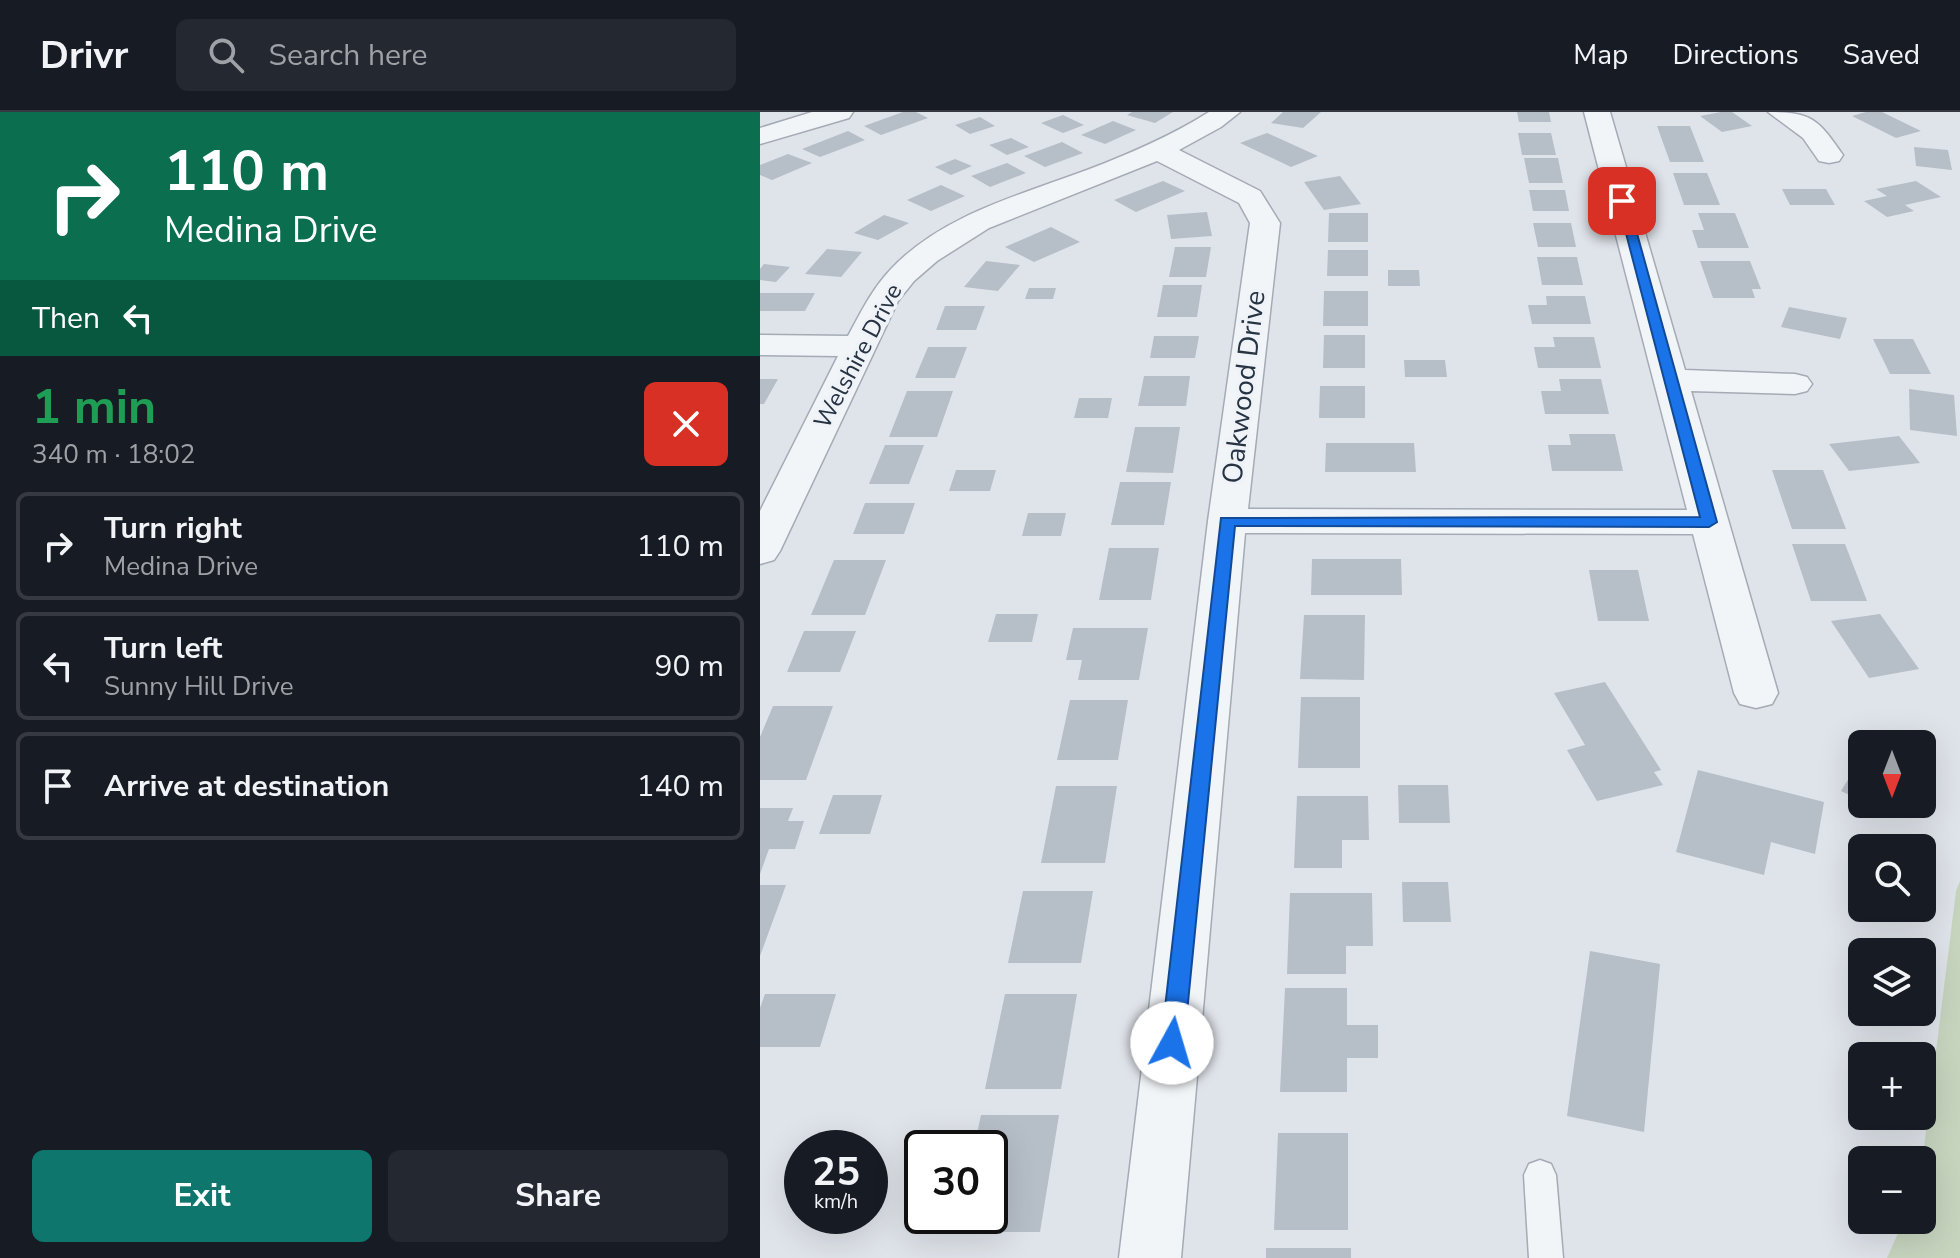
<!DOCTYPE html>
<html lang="en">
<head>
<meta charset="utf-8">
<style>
	:root { --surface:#171b24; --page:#242831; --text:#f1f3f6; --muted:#9ea1a6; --line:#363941; --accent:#0f766e }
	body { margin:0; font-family:"Nunito Sans",sans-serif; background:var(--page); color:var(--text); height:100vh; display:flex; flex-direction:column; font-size:30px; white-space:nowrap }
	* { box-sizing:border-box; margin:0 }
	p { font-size:26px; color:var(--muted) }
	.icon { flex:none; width:44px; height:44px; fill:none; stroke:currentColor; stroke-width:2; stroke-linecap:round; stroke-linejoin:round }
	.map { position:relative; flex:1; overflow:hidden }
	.side { display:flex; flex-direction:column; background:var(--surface); width:760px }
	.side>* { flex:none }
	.banner { background:#0b6e4f; color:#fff; overflow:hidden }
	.needle { width:52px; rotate:180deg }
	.fabs { position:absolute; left:1088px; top:618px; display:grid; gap:16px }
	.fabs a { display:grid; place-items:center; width:88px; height:88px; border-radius:12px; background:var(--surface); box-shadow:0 8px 32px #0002; font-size:40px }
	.speed { position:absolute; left:24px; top:1018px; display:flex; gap:16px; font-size:40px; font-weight:700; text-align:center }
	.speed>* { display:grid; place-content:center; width:104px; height:104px; border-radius:50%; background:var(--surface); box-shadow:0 8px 32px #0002; line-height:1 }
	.speed small { font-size:20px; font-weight:400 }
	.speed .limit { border:4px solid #111; border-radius:12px; background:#fff; color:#111 }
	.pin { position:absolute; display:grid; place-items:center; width:68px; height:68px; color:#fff; margin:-34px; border-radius:16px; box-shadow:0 4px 12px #0006 }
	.me { position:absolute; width:88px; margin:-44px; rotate:6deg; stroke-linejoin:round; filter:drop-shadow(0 0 6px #0008) }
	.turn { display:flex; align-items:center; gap:28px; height:168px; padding:0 32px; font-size:36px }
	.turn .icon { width:104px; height:104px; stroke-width:2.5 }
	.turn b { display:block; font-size:56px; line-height:68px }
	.then { display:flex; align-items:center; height:76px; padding:0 32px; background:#0003; gap:16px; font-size:30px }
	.round { display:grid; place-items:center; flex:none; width:84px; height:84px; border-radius:12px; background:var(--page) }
	.overview { display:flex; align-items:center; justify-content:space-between; height:136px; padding:0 32px }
	h1 { font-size:48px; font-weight:700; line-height:60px; color:#1e9e55 }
	.cta { display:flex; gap:16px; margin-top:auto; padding:16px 32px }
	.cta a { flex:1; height:92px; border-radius:12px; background:var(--accent); color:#fff; font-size:32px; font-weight:700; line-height:92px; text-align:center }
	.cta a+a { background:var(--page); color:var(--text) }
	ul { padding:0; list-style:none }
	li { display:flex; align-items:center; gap:24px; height:108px; margin:0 16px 12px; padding:0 16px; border:4px solid var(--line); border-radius:12px }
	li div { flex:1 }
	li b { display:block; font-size:30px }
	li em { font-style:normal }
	header { display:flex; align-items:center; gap:48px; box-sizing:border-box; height:112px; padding:0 40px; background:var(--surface); border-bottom:2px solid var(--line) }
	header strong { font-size:38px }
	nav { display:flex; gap:44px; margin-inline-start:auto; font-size:28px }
	.search { width:560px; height:72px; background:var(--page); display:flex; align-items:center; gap:20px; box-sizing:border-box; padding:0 28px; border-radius:12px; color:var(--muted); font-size:30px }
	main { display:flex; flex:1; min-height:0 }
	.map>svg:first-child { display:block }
</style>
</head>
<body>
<header>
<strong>Drivr</strong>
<div class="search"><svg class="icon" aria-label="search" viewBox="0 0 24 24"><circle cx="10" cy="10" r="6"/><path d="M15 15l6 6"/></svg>Search here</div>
<nav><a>Map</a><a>Directions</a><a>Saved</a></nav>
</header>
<main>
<section class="side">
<div class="banner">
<div class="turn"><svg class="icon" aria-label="right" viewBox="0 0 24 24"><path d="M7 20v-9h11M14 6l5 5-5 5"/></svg><div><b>110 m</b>Medina Drive</div></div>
<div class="then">Then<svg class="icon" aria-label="left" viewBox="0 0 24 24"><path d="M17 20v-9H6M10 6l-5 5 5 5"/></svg></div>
</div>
<div class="overview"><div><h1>1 min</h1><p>340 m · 18:02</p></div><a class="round" style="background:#d93025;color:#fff"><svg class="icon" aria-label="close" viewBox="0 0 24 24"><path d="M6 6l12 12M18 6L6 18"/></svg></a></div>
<ul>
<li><svg class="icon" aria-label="right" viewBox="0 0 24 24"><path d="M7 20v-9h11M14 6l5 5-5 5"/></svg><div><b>Turn right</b><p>Medina Drive</p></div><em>110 m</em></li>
<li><svg class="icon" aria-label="left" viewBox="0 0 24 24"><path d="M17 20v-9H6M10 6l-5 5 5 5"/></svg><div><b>Turn left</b><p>Sunny Hill Drive</p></div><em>90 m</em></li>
<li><svg class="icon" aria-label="arrive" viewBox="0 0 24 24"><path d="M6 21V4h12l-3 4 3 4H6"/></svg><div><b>Arrive at destination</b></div><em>140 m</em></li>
</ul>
<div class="cta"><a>Exit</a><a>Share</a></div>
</section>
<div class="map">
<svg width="1200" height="1146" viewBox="0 0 1200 1146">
	<rect width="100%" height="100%" fill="#dfe4ea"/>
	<path fill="#c7d5bf" d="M1200,769V1146H1127L1144,1108H1162V1051L1196,779Z"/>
	<path fill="#b6bec8" d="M143,0H156L168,6L121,23L104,14Z
		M372,0H413L395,11L367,3Z
		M523,0H561L543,16L511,11Z
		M757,0H789L791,10H759Z
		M961,0H972L992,14L962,20L940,4Z
		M1106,0H1122L1161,19L1136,26L1092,4Z
		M303,3L324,13L303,21L281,11Z
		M220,5L235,14L210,22L195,13Z
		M353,9L376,18L345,32L321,23Z
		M897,14H930L944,50H910Z
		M88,19L105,28L60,45L42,37Z
		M507,21L558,44L531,55L480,31Z
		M758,21H791L796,43H762Z
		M251,26L269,35L247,43L229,33Z
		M302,30L323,41L285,55L264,44Z
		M1154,35L1188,38L1192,58L1156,54Z
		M28,42L52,51L12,68L0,63V53Z
		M764,46H798L803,71H769Z
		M195,47L212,54L191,63L175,55Z
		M247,51L266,61L230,75L211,64Z
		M913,61H947L960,93H924Z
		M580,64L601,92L564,98L544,70Z
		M403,69L425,79L376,100L354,88Z
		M1156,69L1181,85L1145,93L1154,99L1127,105L1104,89L1127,84L1116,77Z
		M181,73L205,84L171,99L147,88Z
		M1022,77H1066L1075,93H1030Z
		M769,78H805L809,99H773Z
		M447,100L452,124L411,127L407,103Z
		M569,101H608V130H568Z
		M938,101H975L989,136H938L932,118H944Z
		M124,103L149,111L118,128L94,121Z
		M773,111H811L816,135H778Z
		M291,115L320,130L274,150L245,135Z
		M415,135H451L446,165H409Z
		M67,137L102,140L81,165L45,162Z
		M568,138H608V164H567Z
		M777,145H817L823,173H782Z
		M226,149L260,153L238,179L204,175Z
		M940,149H990L1001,177H992L995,186H953Z
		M4,152L30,155L16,170L0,168V157Z
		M628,158H659L660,174H628Z
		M403,173H442L437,205H397Z
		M269,176H296L293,187H265Z
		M564,179H608V214H563Z
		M0,181H55L45,199H0Z
		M786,184H825L831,212H772L768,193H787Z
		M185,194H225L216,218H176Z
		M1029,195L1087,206L1080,227L1021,215Z
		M564,223H605V256H563Z
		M394,224H439L435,246H390Z
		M793,225H834L841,256H778L774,235H795Z
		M1113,227H1153L1171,262H1130Z
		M168,235H207L195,266H155Z
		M644,248H685L687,265H645Z
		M384,264H430L426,294H378Z
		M0,267H18L4,292H0Z
		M799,267H841L849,302H785L781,279H801Z
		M560,274H605V306H559Z
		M1149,277L1194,283L1197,324L1150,318Z
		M147,279H193L177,325H129Z
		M319,286H352L348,306H314Z
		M375,315H420L413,361L366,360Z
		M809,322H855L863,359H792L788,333H811Z
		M1139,324L1160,351L1089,359L1069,332Z
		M566,331H654L656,360H565Z
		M125,333H164L149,372H109Z
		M196,358H236L230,379H189Z
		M1012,358H1063L1086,417H1032Z
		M360,370H411L404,413H351Z
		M105,391H155L144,422H93Z
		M268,401H306L301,424H262Z
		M1032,432H1085L1107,489H1051Z
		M349,436H399L391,488H339Z
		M552,447H641L642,483H551Z
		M74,448H126L105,503H51Z
		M829,458H878L889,509H838Z
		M236,502H278L272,530H228Z
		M1120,502L1159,557L1109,566L1071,509Z
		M544,503H605L604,568L540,567Z
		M313,516H388L379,568H318L322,548H306Z
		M44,519H96L80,560H27Z
		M845,570L901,658L894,660L903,673L837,689L807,638L825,633L794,581Z
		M541,585H600V656H538Z
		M310,588H368L358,648H297Z
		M13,594H73L46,668H0V625Z
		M1102,645V689L1081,679Z
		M938,658L1064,690L1055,742L1011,730L1004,763L916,740Z
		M638,673H688L690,711H639Z
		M296,674H357L345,751H281Z
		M73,683H122L110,722H59Z
		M537,684H608L609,728H582V756H534Z
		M1109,692H1148L1140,706Z
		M0,696H33L28,709H44L35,737H9L0,762Z
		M642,770H688L691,810H643Z
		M0,773H26L0,844Z
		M263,779H333L321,851H248Z
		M530,781H612L613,834H586V862H527Z
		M830,839L900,852L884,1020L807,1004Z
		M525,876H587V913H618V946H587V980H520Z
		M5,882H76L60,935H0V896Z
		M245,882H317L301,977H225Z
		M221,1003H299L280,1120H197L200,1104H230V1036H214Z
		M518,1021H588V1118H514Z
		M506,1136H591V1146H506Z"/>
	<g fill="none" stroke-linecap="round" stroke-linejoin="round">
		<defs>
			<path id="service" d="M780,1048L791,1052L796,1063L803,1146H769L764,1063L769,1052Z"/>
			<path id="minor" d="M52,0H93L89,6L0,32V16Z
				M449,0H480L461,15L419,38L500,79L520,111L488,397L927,398L824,0H850L925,258L1035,262L1047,265L1052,272L1047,279L1035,282L931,279L1018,581L1012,592L996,596L980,592L974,581L933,422L485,421L421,1146H359L448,409L490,111L479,91L397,49L229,116L177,149L154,169L138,189L20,439L14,448L0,452V399L78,244L0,243V223L88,224C101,200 112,177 131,157C182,103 260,83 327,58C369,42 411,24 449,0Z
				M1008,0C1052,0 1058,7 1083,43L1079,49L1069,51L1059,49L1043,26Z"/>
		</defs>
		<use href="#service" stroke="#a4abb5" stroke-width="3"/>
		<use href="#minor" stroke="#a4abb5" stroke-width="3"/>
		<use href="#service" fill="#f2f5f8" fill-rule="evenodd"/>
		<use href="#minor" fill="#f2f5f8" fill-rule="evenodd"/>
	</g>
	<path fill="#1a73e8" stroke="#114b97" stroke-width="2" d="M857,87L868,89L957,410L949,415L475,414L424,931L420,938L412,941L404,938L401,931L461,406L940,405Z"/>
	<g text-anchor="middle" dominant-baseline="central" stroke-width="7" stroke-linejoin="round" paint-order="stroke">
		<g font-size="24" fill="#263343" stroke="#eff3f7">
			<text transform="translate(98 244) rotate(-62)">Welshire Drive</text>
		</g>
		<g font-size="28" fill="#263343" stroke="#eff3f7">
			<text transform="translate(484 275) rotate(-83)">Oakwood Drive</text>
		</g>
	</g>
</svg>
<div class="fabs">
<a><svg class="needle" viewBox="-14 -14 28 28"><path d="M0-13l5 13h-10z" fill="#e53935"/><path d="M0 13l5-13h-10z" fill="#9ea1a6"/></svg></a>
<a><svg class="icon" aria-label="search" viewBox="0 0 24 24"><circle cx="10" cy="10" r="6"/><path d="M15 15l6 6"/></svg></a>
<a><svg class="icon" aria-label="layers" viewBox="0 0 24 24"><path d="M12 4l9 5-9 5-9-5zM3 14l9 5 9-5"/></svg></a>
<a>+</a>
<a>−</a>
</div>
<div class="speed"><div>25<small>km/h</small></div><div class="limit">30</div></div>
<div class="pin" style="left:862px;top:89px;background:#d93025"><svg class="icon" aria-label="arrive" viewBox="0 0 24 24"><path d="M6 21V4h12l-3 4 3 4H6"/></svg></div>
<svg class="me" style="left:412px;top:931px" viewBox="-20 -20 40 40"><circle r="19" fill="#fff"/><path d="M0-13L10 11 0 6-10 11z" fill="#1a73e8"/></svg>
</div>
</main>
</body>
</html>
